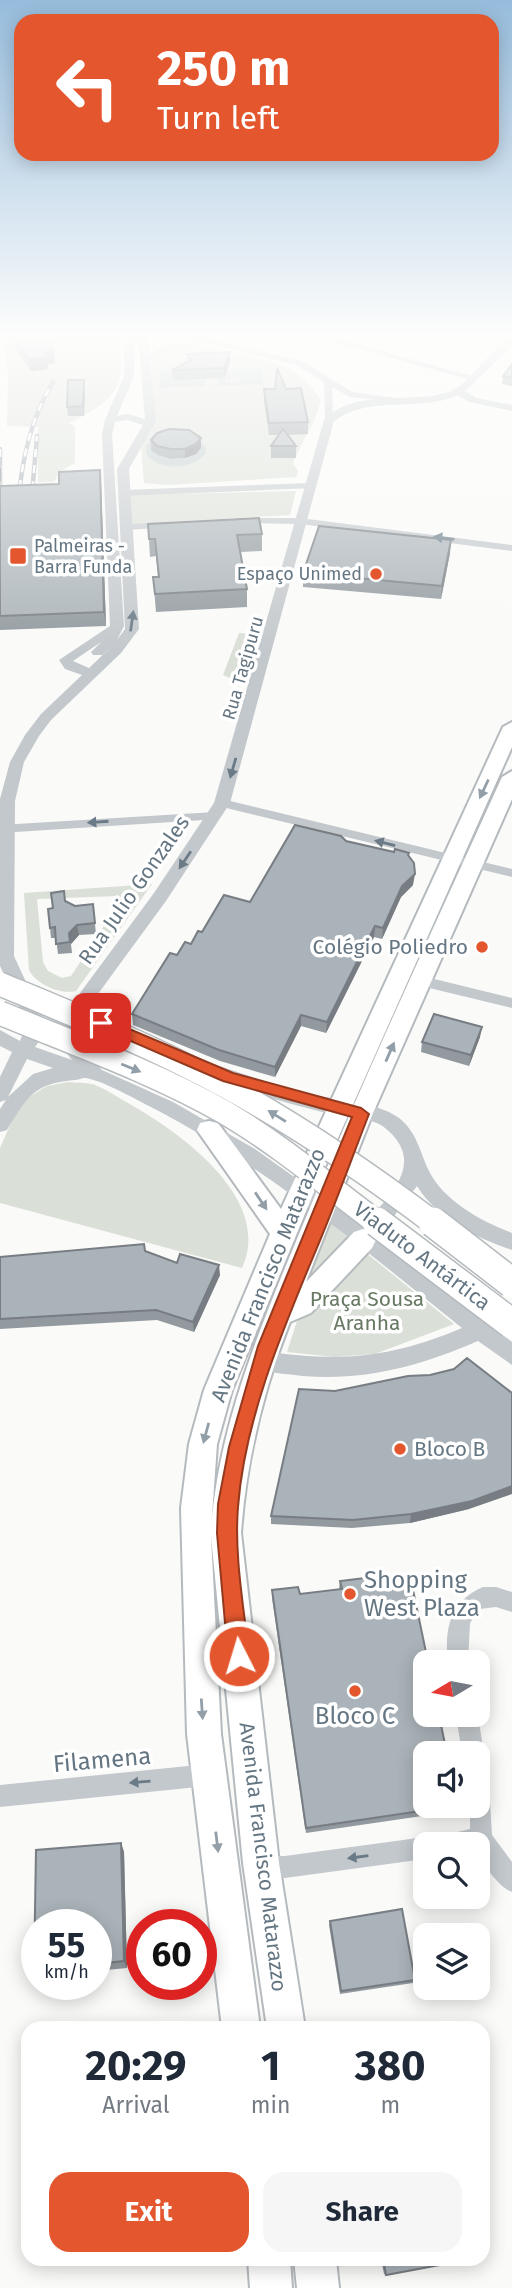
<!DOCTYPE html>
<html lang="en">
<head>
<meta charset="utf-8">
<style>
	:root { --surface:#fff; --page:#f6f6f7; --text:#1f2937; --muted:#747a83; --accent:#e4572e }
	body { margin:0; font-family:"Fira Sans",sans-serif; background:var(--page); color:var(--text); height:100vh; display:flex; flex-direction:column; font-size:26px; white-space:nowrap }
	* { box-sizing:border-box; margin:0 }
	p { font-size:23px; color:var(--muted) }
	.icon { flex:none; width:38px; height:38px; fill:none; stroke:currentColor; stroke-width:2; stroke-linecap:round; stroke-linejoin:round }
	.map { position:relative; flex:1; overflow:hidden }
	.panel { position:absolute; left:21px; top:2021px; width:469px; height:245px; display:flex; flex-direction:column; background:var(--surface); border-radius:21px; box-shadow:0 4px 18px #0003 }
	.panel>* { flex:none }
	.top-card { position:absolute; left:14px; top:14px; width:485px; height:147px; border-radius:21px; box-shadow:0 4px 18px #0003; background:#e4572e; color:#fff; overflow:hidden }
	.needle { width:46px; rotate:260deg }
	.fabs { position:absolute; left:413px; top:1650px; display:grid; gap:14px }
	.fabs a { display:grid; place-items:center; width:77px; height:77px; border-radius:14px; background:var(--surface); box-shadow:0 4px 18px #0003; font-size:35px }
	.speed { position:absolute; left:21px; top:1909px; display:flex; gap:14px; font-size:35px; font-weight:700; text-align:center }
	.speed>* { display:grid; place-content:center; width:91px; height:91px; border-radius:50%; background:var(--surface); box-shadow:0 4px 18px #0003; line-height:1 }
	.speed small { font-size:18px; font-weight:400 }
	.speed .limit { border:10px solid #d22; background:#fff; color:#111 }
	.pin { position:absolute; display:grid; place-items:center; width:60px; height:60px; color:#fff; margin:-30px; border-radius:14px; box-shadow:0 4px 10px #0006 }
	.me { position:absolute; width:77px; margin:-38px; rotate:355deg; stroke-linejoin:round; filter:drop-shadow(0 0 5px #0008) }
	.turn { display:flex; align-items:center; gap:24px; height:147px; padding:0 28px; font-size:32px }
	.turn .icon { width:91px; height:91px; stroke-width:2.5 }
	.turn b { display:block; font-size:49px; line-height:60px }
	.eta { display:flex; justify-content:space-evenly; align-items:center; height:119px; text-align:center }
	.eta b { font-size:42px; font-weight:700; line-height:49px }
	.button { display:flex; gap:14px; margin-top:auto; padding:14px 28px }
	.button a { flex:1; height:80px; border-radius:21px; background:var(--accent); color:#fff; font-size:28px; font-weight:700; line-height:80px; text-align:center }
	.button a+a { background:var(--page); color:var(--text) }
	.map>svg:first-child { display:block }
</style>
</head>
<body>
<div class="map">
<svg width="512" height="2288" viewBox="0 0 512 2288">
	<rect width="100%" height="100%" fill="#fafaf8"/>
	<path fill="#dadfd7" fill-rule="evenodd" d="M4,336H120C120,348 121,359 121,370C120,399 91,412 69,423L75,427V463L59,472L54,482H38V427L7,426L8,377Z
		M193,346L222,349L224,353C268,358 294,361 321,400C314,427 304,437 293,463L298,471L296,477L166,485L144,483L141,447L155,422L151,360L170,350Z
		M296,491L290,515L131,524L129,495Z
		M239,633L253,634L237,681L223,675Z
		M152,884L76,991C60,995 36,984 29,970L24,893ZM118,896L119,903L71,976L62,978L48,971L43,962L37,899Z
		M68,1082C76,1083 87,1082 95,1085C106,1089 117,1097 128,1103C179,1132 274,1198 242,1268L0,1203V1148L15,1114L29,1097L47,1086Z
		M328,1221L352,1241L299,1292Z
		M365,1252L454,1324L375,1354L335,1357L287,1352L298,1318Z"/>
	<path fill="#bbc7cb" d="M261,368L264,384L218,386L217,378H223L228,369L231,379H225L226,383L241,382L239,378H234L232,369Z
		M193,370L205,378L206,386L160,388L159,371Z
		M156,434L154,452C166,461 182,461 196,454L200,447L196,439L205,446L206,453C192,470 162,471 147,456L146,446Z"/>
	<g fill="none" stroke-linecap="round" stroke-linejoin="round">
		<defs>
			<path id="primary" d="M512,722V747L314,1192L232,1390L217,1444L211,1530C219,1421 263,1321 304,1222C366,1072 435,925 502,777L512,771V799L373,1113L306,1282L354,1232L363,1229L372,1232L376,1240L372,1248L311,1313L290,1322C264,1388 246,1462 241,1533L279,1863L305,2028H267L243,1863L211,1536L221,1734L260,2028H222L187,1734L181,1508L189,1444L204,1390L270,1234L197,1130L200,1123L209,1121L218,1123L281,1209L503,727Z
				M248,2259H290L292,2288H250Z
				M294,2259H336L339,2288H297Z"/>
		</defs>
		<use href="#primary" stroke="#b5babe" stroke-width="4"/>
		<path fill="#c3c8cc" fill-rule="evenodd" d="M183,336H198L302,361L352,392L410,400L406,403L350,397L332,387L333,420L329,423L325,420L324,382L296,365L205,343L201,345L173,348L148,361L141,359L168,344L197,341Z
			M311,336H326L476,377L472,380Z
			M310,483L313,484V488L123,496L118,493L123,490Z
			M238,518H300L512,545V551L300,524L235,523V519Z
			M166,522L169,523V527L127,530L122,527L127,524Z
			M222,799L512,869V877L218,806L216,803Z
			M215,812L219,813V819L0,833V825Z
			M422,976L512,998V1008L417,985L415,981Z
			M483,1587H496L512,1592V1612L496,1607L480,1609L470,1623L468,1662H448C444,1629 450,1601 483,1587Z
			M456,1715H478L484,1754L481,1762L478,1763V1754H462Z
			M208,1764L216,1767L219,1775L216,1783L208,1786L0,1807V1785Z
			M478,1773L486,1776L489,1784L492,1835L512,1862V1892C498,1887 478,1860 478,1844H438L441,1836L470,1829V1806H478Z
			M425,1837L433,1840L435,1844H425V1859L285,1878H262L254,1875L251,1867L254,1859L262,1856H285Z"/>
		<path fill="#c3c8cc" fill-rule="evenodd" d="M124,336H134V376L117,416L128,414L145,419L138,336H148L156,421L129,469L139,629L121,653L51,720L39,736L24,762L15,801L14,956L45,1023L42,1037L35,1047L72,1060L62,1047L60,1036L66,1012L154,893L214,803L324,420C355,388 406,404 445,393C473,385 486,349 512,338V346L465,391L476,398L512,405V411L469,402L458,395C418,413 371,394 334,421L230,803L166,901L84,1013L78,1036L80,1045L102,1070L173,1102L255,1149L363,1226C378,1207 406,1184 404,1158C403,1144 390,1130 379,1124C363,1116 342,1117 326,1113C285,1103 245,1091 206,1076L204,1071L206,1066L213,1064C244,1074 274,1085 306,1093C332,1100 378,1102 399,1118C416,1131 420,1151 428,1169C443,1201 481,1221 512,1233V1250C477,1238 437,1219 417,1186L378,1237L512,1342V1365L478,1341C420,1366 366,1381 303,1376C287,1374 269,1373 254,1368L251,1361L254,1354L262,1351C340,1362 388,1359 462,1328C362,1248 264,1165 149,1106C133,1098 102,1080 85,1078C82,1078 78,1080 75,1080C34,1083 27,1097 7,1130L0,1132V1109L6,1100L0,1102V1077L12,1052L0,1046V1030L20,1041L27,1023L0,966V799L10,762L25,735L41,714L82,675L65,669L59,660L110,626L102,434L105,420L124,376ZM127,420L143,425L117,469L125,629L117,640L124,626L112,434L115,422ZM101,642L91,652L93,655H103L111,647L89,668L73,661ZM27,1059L53,1068L33,1074L8,1097Z"/>
		<use href="#primary" fill="#fff" fill-rule="evenodd"/>
		<defs>
			<path id="rail" d="M0,449V498
				M18,504C22,460 30,420 53,382
				M31,505L37,436"/>
		</defs>
		<use href="#rail" stroke="#a2aab0" stroke-width="4.5"/>
		<use href="#rail" stroke="#fff" stroke-width="2.5" stroke-dasharray="8" stroke-linecap="butt"/>
		<defs>
			<path id="primary-bridge-far1" d="M0,984C77,1016 154,1047 227,1087C300,1127 369,1174 435,1224
				M0,1013C75,1044 154,1072 224,1112C279,1144 328,1186 379,1224"/>
			<path id="primary-bridge" d="M377,1222L512,1324
				M433,1222L512,1283"/>
		</defs>
		<use href="#primary-bridge-far1" stroke="#b5babe" stroke-width="26" stroke-linecap="butt"/>
		<use href="#primary-bridge" stroke="#b5babe" stroke-width="32" stroke-linecap="butt"/>
		<use href="#primary-bridge-far1" stroke="#fff" stroke-width="23"/>
		<use href="#primary-bridge" stroke="#fff" stroke-width="29"/>
	</g>
	<path fill="#929a9f" d="M13,336L54,351L55,363L48,364V369L31,371L15,348Z
		M187,354L230,362L224,378L173,380L172,370L188,363Z
		M512,364V386L502,384L503,376Z
		M85,389L84,416H68L67,407Z
		M264,389H286L308,422V434L288,435L296,446V458H271V446L279,435H269L264,402Z
		M151,440L201,448L196,454L185,458L171,459L158,455L151,450Z
		M0,463L1,471L0,486L101,483L106,626L0,630Z
		M148,524L262,534V551L240,552L247,589V607L156,612L153,577H158L156,556L150,557Z
		M450,553L441,599L303,587V573Z
		M346,841L394,852L409,853L408,856L413,885L401,897L382,939L374,937L326,1033L301,1026L275,1077L220,1061L133,1025L132,1014L177,955L191,944L202,932Z
		M65,901L75,906L93,904L96,934L79,935L71,944L72,953L58,954L56,938H51L50,928L53,908Z
		M480,1037L469,1066L421,1052L422,1042Z
		M145,1251L177,1263L220,1275L194,1332L157,1320L0,1329V1257Z
		M469,1509L410,1523L352,1528L271,1524V1516Z
		M340,1581L458,1806L456,1811L306,1833L272,1598V1590L300,1594L339,1589Z
		M121,1843L124,1852L127,1968L96,1971V1925H37V1974L34,1971L36,1850Z
		M330,1921L415,1980L413,1983L340,1994L329,1925Z
		M381,2259H467L386,2275L384,2274Z"/>
	<path fill="#777d82" d="M54,351L55,363L48,364V369L31,371L29,359L44,353Z
		M230,352V362L224,378V368Z
		M84,380L85,389L84,416L83,406Z
		M201,438V448L196,454L185,458V449Z
		M0,463L1,471L0,494Z
		M100,470L101,483L106,626L104,612Z
		M451,540L450,553L441,599L442,586Z
		M415,874L413,885L401,897L382,939L383,928L402,886Z
		M77,925L79,935L71,944L69,933Z
		M375,926L374,937L326,1033L327,1022Z
		M301,1015V1026L275,1077V1067Z
		M482,1027L480,1037L469,1066L471,1055Z
		M219,1265L220,1275L194,1332L193,1322Z
		M512,1486V1494L469,1509L410,1523L411,1514Z
		M121,1843L124,1852L127,1968L124,1961Z"/>
	<path fill="#aab3b9" stroke="#777d82" stroke-width="2" d="M13,336H43L54,351L44,353L47,357L29,359Z
		M230,352L224,368L172,370L192,360L187,354Z
		M512,364V378L503,376Z
		M277,368L286,389L301,388L308,422L269,423L264,389H275Z
		M68,380H84L83,406L67,407Z
		M169,429L189,430L201,438L196,444L185,449H171L157,446L151,440L157,433Z
		M283,429L296,446H271Z
		M100,470L104,612L0,616V486L59,484V472Z
		M259,518L262,534L237,535L247,589L155,594L153,577H159L155,539H149L148,524Z
		M319,526L451,540L442,586L303,573Z
		M295,825L341,836L346,841L394,852L395,849L409,853L408,855L414,863L415,874L402,886L383,928L375,926L327,1022L301,1015L275,1067L219,1050L132,1014L170,953L177,955L185,942L191,944L198,931L202,932L224,895L250,902Z
		M64,891L65,901L75,906L93,904L95,923L77,925L69,933L70,942L56,944L55,927L50,928L48,909L53,908L51,893Z
		M434,1014L482,1027L471,1055L422,1042Z
		M144,1244L145,1251L177,1263L180,1254L219,1265L193,1322L156,1310L0,1319V1257Z
		M467,1358L512,1393V1486L472,1501L411,1514L353,1520L271,1516L299,1389L335,1391L408,1376L430,1375L454,1369Z
		M373,1577L411,1580L428,1662H425V1715H439L447,1754H425V1806H454L306,1828L272,1590L298,1587L300,1594L342,1589L340,1581Z
		M121,1843L124,1961L96,1964V1925H37V1970L34,1971L36,1850Z
		M402,1909L415,1980L341,1991L330,1921Z
		M383,2259H467V2260L386,2275Z"/>
	<defs><path id="oneway-solid" d="M-6-.8H1V-3.2L6.5 0L1 3.2V.8H-6Z" transform="scale(1.75)"/></defs>
	<g fill="#6a7a87">
		<use href="#oneway-solid" transform="translate(444 538) rotate(-173)"/>
		<use href="#oneway-solid" transform="translate(132 621) rotate(-82)"/>
		<use href="#oneway-solid" transform="translate(233 768) rotate(106)"/>
		<use href="#oneway-solid" transform="translate(98 822) rotate(176)"/>
		<use href="#oneway-solid" transform="translate(385 843) rotate(-166)"/>
		<use href="#oneway-solid" transform="translate(185 860) rotate(124)"/>
		<use href="#oneway-solid" transform="translate(140 1782) rotate(175)"/>
		<use href="#oneway-solid" transform="translate(358 1857) rotate(172)"/>
	</g>
	<g fill="#939fa8">
		<use href="#oneway-solid" transform="translate(484 789) rotate(115)"/>
		<use href="#oneway-solid" transform="translate(390 1052) rotate(-66)"/>
		<use href="#oneway-solid" transform="translate(131 1068) rotate(22)"/>
		<use href="#oneway-solid" transform="translate(277 1116) rotate(-148)"/>
		<use href="#oneway-solid" transform="translate(261 1201) rotate(56)"/>
		<use href="#oneway-solid" transform="translate(206 1433) rotate(105)"/>
		<use href="#oneway-solid" transform="translate(202 1709) rotate(86)"/>
		<use href="#oneway-solid" transform="translate(217 1842) rotate(83)"/>
	</g>
	<linearGradient id="sky" x2="0" y2="1"><stop stop-color="#96bcdc"/><stop offset="0.51" stop-color="#fdfdfc"/><stop offset="1" stop-color="#fdfdfc" stop-opacity="0"/></linearGradient>
	<rect width="512" height="657" fill="url(#sky)"/>
	<path fill="#e4572e" stroke="#94391e" stroke-width="2" d="M101,1017L233,1073L361,1108L369,1114C353,1155 338,1197 321,1238C286,1322 245,1415 238,1507C234,1556 244,1607 249,1656L246,1663L239,1666L231,1663L228,1656L217,1533L218,1504L229,1447L258,1346L352,1117L223,1081L96,1026L93,1023Z"/>
	<g fill="#e4572e" stroke="#fff" stroke-width="2.5">
		<rect x="9" y="547" width="18" height="18" rx="3.5"/>
		<circle cx="376" cy="574" r="7"/>
		<circle cx="482" cy="947" r="7"/>
		<circle cx="400" cy="1449" r="7"/>
		<circle cx="350" cy="1594" r="7"/>
		<circle cx="355" cy="1691" r="7"/>
	</g>
	<g text-anchor="middle" dominant-baseline="central" stroke-width="7" stroke-linejoin="round" paint-order="stroke">
		<g font-size="18" fill="#657683" stroke="#fff" text-anchor="start">
			<text x="34" y="546">Palmeiras -<tspan x="34" dy="21">Barra Funda</tspan></text>
			<text x="362" y="574" text-anchor="end">Espaço Unimed</text>
		</g>
		<g font-size="18" fill="#657683" stroke="#fff">
			<text transform="translate(243 668) rotate(-74)">Rua Tagipuru</text>
		</g>
		<g font-size="21" fill="#657683" stroke="#fff">
			<text transform="translate(134 890) rotate(-55)">Rua Julio Gonzales</text>
			<text transform="translate(422 1256) rotate(37)">Viaduto Antártica</text>
			<text transform="translate(268 1275) rotate(-68)">Avenida Francisco Matarazzo</text>
			<text transform="translate(263 1857) rotate(83)">Avenida Francisco Matarazzo</text>
		</g>
		<g font-size="21" fill="#657683" stroke="#fff" text-anchor="end">
			<text x="468" y="947">Colégio Poliedro</text>
			<text x="414" y="1449" text-anchor="start">Bloco B</text>
		</g>
		<g font-size="21" fill="#687a64" stroke="#fff">
			<text x="367" y="1299">Praça Sousa<tspan x="367" dy="24">Aranha</tspan></text>
		</g>
		<g font-size="24" fill="#657683" stroke="#fff" text-anchor="start">
			<text x="364" y="1580">Shopping<tspan x="364" dy="28">West Plaza</tspan></text>
			<text x="355" y="1716" text-anchor="middle">Bloco C</text>
		</g>
		<g font-size="24" fill="#657683" stroke="#fff">
			<text transform="translate(102 1760) rotate(-5)">Filamena</text>
		</g>
	</g>
</svg>
<div class="fabs">
<a><svg class="needle" viewBox="-14 -14 28 28"><path d="M0-13l5 13h-10z" fill="#e53935"/><path d="M0 13l5-13h-10z" fill="#747a83"/></svg></a>
<a><svg class="icon" aria-label="sound" viewBox="0 0 24 24"><path d="M4 9h4l5-4v14l-5-4H4zM17 9q2 3 0 6"/></svg></a>
<a><svg class="icon" aria-label="search" viewBox="0 0 24 24"><circle cx="10" cy="10" r="6"/><path d="M15 15l6 6"/></svg></a>
<a><svg class="icon" aria-label="layers" viewBox="0 0 24 24"><path d="M12 4l9 5-9 5-9-5zM3 14l9 5 9-5"/></svg></a>
</div>
<div class="speed"><div>55<small>km/h</small></div><div class="limit">60</div></div>
<div class="pin" style="left:101px;top:1023px;background:#d93025"><svg class="icon" aria-label="arrive" viewBox="0 0 24 24"><path d="M6 21V4h12l-3 4 3 4H6"/></svg></div>
<svg class="me" style="left:239px;top:1656px" viewBox="-20 -20 40 40"><circle r="17" fill="#e4572e" stroke="#fff" stroke-width="3"/><path d="M0-11L8 9 0 5-8 9z" fill="#fff"/></svg>
<div class="top-card">
<div class="turn"><svg class="icon" aria-label="left" viewBox="0 0 24 24"><path d="M17 20v-9H6M10 6l-5 5 5 5"/></svg><div><b>250 m</b>Turn left</div></div>
</div>
<section class="panel">
<div class="eta">
<div><b>20:29</b><p>Arrival</p></div>
<div><b>1</b><p>min</p></div>
<div><b>380</b><p>m</p></div>
</div>
<div class="button"><a>Exit</a><a>Share</a></div>
</section>
</div>
</body>
</html>
